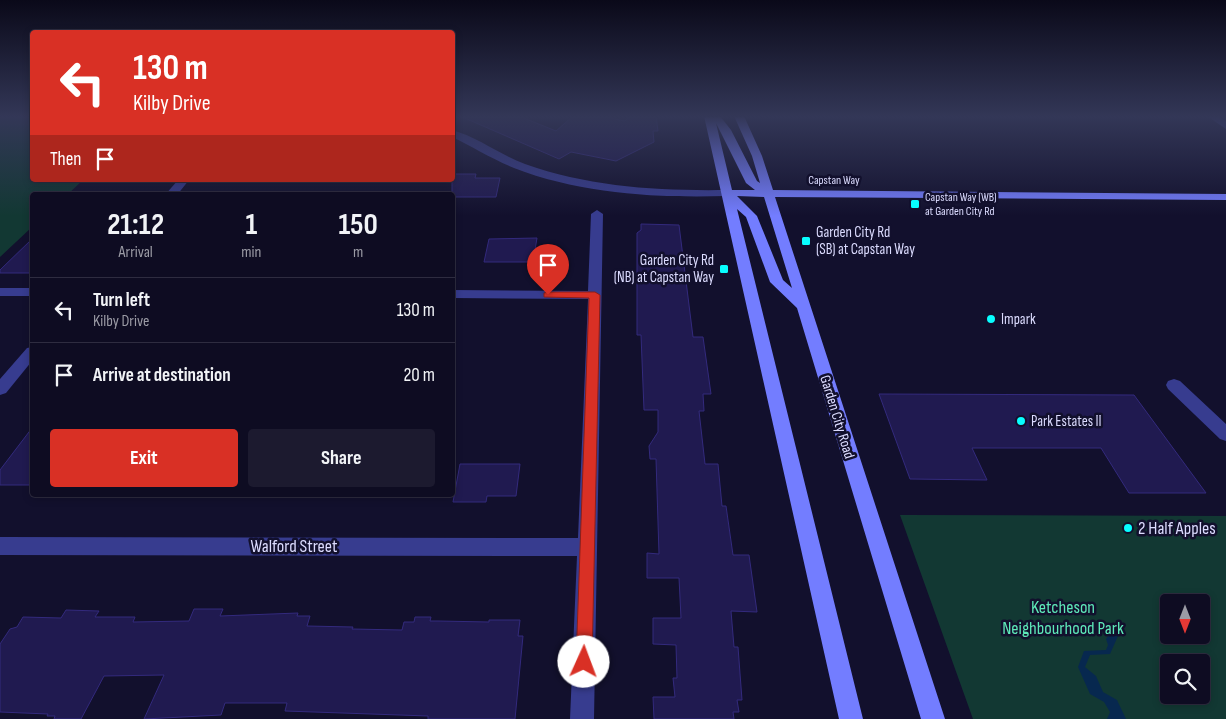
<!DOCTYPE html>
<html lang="en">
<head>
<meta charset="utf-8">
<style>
	:root { --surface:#0e0c22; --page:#1c1a2f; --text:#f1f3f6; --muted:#9b9ba5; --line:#2e2c40; --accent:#d93025 }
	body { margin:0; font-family:"Sofia Sans Condensed",sans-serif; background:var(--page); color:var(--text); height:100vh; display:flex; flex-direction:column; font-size:19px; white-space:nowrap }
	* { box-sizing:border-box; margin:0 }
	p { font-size:16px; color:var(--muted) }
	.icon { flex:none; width:28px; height:28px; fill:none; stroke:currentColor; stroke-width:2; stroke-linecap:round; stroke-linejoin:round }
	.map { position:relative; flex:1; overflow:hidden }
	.panel { position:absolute; left:30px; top:192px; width:425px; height:305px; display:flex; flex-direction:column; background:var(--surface); border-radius:5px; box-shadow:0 2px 8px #0003,0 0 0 1px var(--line) }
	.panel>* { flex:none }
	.guide { position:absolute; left:30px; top:30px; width:425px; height:152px; border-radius:5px; box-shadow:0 2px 8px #0003,0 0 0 1px var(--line); background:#d93025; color:#fff; overflow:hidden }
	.needle { width:32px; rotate:180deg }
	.buttons { position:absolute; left:1160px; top:594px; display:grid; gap:10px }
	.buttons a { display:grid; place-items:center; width:50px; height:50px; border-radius:5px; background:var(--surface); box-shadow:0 2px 8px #0003,0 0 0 1px var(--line); font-size:25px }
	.pin { position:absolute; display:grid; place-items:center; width:42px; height:42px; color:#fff; margin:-51px -21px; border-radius:50% 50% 50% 0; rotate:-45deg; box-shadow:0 0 5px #0007 }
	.pin .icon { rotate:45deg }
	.me { position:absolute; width:55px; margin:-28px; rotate:2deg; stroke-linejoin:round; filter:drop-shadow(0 0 4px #0008) }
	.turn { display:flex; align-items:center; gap:18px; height:105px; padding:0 20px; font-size:22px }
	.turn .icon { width:65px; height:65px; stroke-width:2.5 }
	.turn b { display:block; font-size:35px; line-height:42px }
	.then { display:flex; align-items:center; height:48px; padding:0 20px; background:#0003; gap:10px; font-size:19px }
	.eta { display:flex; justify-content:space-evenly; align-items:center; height:85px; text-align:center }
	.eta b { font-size:30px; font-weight:700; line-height:35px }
	.button { display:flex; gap:10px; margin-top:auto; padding:10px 20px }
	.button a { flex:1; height:58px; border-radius:5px; background:var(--accent); color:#fff; font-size:20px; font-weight:700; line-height:58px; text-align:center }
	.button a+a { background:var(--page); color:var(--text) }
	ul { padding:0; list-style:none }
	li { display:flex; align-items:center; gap:15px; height:65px; padding:0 20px; border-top:1px solid var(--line) }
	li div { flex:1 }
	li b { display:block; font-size:19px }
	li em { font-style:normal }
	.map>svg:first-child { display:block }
</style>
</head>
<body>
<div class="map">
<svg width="1226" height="719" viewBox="0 0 1226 719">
	<rect width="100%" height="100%" fill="#12102d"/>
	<path fill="#123833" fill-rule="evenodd" d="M0,116H32V180H83L67,195H32V227L0,257Z
		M900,515L1226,516V719H973ZM1169,602H1201V635H1169ZM1169,662H1201V695H1169Z"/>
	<path fill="#07284f" d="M1111,632L1116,633L1118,636L1110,654L1090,655L1085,667L1096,676L1103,692L1117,700L1126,719H1107L1110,712L1104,702L1090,694L1078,667L1084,651L1106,650L1108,645L1106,639Z"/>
	<path fill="#201a50" stroke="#332a7d" d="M460,116H519L556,131L573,116H601L625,121L630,116H656L658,131H653L654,142L616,161L571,152L559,159Z
		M452,174H476L475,178H500L496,197H452Z
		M641,224L679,225L693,337H703L711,394H703L704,411H699L705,464H718L722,506H726L733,555H749L757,612L731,611L734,647H738L742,700H737L739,712H733L734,719H654L653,697H675L673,678H677L676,645L653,644V618H681L679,578H647V553L659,554L656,459H650L649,446L658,432V410H644L641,335H637V233L641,230Z
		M537,238L533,262H484L489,239Z
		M32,239V273H0V270Z
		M879,394L1134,395L1206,493H1129L1101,448H972L987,480L910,479Z
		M32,428V485H0V470Z
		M460,464H520L516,496H487L486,502H453Z
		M194,609H223L220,616L298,613L297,616H310L307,626L353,627L352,629L402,630L404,622H414L415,617H431L430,621H438L489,622V620H520L518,636H523L515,719H428V716L285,711L287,703H225L221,715L144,719L164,675L104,676L81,719H54L55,716H47L48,714L0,712V644L10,629L17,627L23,617L61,618L66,610L99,611L95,617H135L133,622L189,621Z"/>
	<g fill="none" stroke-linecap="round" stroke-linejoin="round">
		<path fill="#373c8f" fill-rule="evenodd" d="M1207,116H1218L1226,121V129Z
			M452,130C478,137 500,155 525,164C590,187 658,191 727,190L733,193L727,196C655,198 581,194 514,168C492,159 473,147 452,137Z
			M178,180H189L177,195H165Z
			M597,210L603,214L594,719H570L577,556L0,555V537L578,538L588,299L452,298V290L588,291L591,214Z
			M0,288H32V296H0Z
			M32,347V361L6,393L0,395V379L27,348Z
			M1174,379L1180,381L1226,424V441L1220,439L1168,389L1166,385L1168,381Z"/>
		<path fill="#737dff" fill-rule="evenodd" d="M704,116H720L731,130L757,181L760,183L752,156L734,116H744L762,156L773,190L1226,194V200L775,197L945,719H921L797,308L770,282L746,217L737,209L863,719H839ZM716,123L746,183L755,190H732ZM737,196L764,197L792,288L783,280L757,216Z"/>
	</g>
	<linearGradient id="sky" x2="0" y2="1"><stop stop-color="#0a0919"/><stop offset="0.54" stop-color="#333757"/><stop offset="1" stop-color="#333757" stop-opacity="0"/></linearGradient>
	<rect width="1226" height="216" fill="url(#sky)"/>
	<path fill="#d93025" stroke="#8d1f18" d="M548,292H595L600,295L592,662L590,667L584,670L578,667L576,662L589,298L544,297V293Z"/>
	<g fill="#08feff" stroke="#12102d" stroke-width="2">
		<rect x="910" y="199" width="10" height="10" rx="2.5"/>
		<rect x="801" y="236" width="10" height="10" rx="2.5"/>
		<rect x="719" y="264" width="10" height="10" rx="2.5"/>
		<circle cx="991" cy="319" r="5"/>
		<circle cx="1021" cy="421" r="5"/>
		<circle cx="1128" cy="528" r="5"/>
	</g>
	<g text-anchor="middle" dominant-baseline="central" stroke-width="5" stroke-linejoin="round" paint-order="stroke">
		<g font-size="12" fill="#dcdcff" stroke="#12102d">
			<text x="834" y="180">Capstan Way</text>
		</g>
		<g font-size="12" fill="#dcdcff" stroke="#12102d" text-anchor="start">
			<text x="925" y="197">Capstan Way (WB)<tspan x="925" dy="14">at Garden City Rd</tspan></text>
		</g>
		<g font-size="15" fill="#dcdcff" stroke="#12102d" text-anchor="start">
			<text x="816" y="232">Garden City Rd<tspan x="816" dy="17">(SB) at Capstan Way</tspan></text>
			<text x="714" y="260" text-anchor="end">Garden City Rd<tspan x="714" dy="17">(NB) at Capstan Way</tspan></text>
			<text x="1001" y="319">Impark</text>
			<text x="1031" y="421">Park Estates II</text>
		</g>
		<g font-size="15" fill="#dcdcff" stroke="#12102d">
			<text transform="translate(837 417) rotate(73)">Garden City Road</text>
		</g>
		<g font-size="18" fill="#dcdcff" stroke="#12102d" text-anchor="start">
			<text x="1138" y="528">2 Half Apples</text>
		</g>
		<g font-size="18" fill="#dcdcff" stroke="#12102d">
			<text x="294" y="546">Walford Street</text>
		</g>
		<g font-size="18" fill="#5ee9b9" stroke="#12102d">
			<text x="1063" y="607">Ketcheson<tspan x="1063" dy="21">Neighbourhood Park</tspan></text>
		</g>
	</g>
</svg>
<div class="buttons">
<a><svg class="needle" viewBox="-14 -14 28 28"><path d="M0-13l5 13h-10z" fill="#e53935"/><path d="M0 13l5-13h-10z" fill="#9b9ba5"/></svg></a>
<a><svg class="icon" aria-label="search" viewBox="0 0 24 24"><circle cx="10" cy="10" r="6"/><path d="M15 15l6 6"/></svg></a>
</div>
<div class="pin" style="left:548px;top:295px;background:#d93025"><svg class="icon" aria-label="arrive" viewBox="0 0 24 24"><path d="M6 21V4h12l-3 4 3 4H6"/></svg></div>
<svg class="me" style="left:584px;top:662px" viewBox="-20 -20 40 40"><circle r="19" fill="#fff"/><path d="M0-13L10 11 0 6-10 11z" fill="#d93025"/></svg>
<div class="guide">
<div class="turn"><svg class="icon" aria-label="left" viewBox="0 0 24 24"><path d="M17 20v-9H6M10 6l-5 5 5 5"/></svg><div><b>130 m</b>Kilby Drive</div></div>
<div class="then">Then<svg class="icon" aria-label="arrive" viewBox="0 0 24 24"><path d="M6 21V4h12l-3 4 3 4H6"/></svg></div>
</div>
<section class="panel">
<div class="eta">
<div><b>21:12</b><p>Arrival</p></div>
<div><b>1</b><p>min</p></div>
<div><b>150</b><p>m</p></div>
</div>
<ul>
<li><svg class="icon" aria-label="left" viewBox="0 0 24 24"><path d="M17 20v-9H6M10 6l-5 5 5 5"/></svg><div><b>Turn left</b><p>Kilby Drive</p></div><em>130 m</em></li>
<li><svg class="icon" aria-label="arrive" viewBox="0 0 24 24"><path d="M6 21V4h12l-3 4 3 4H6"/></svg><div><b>Arrive at destination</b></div><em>20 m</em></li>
</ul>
<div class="button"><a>Exit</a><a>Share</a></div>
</section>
</div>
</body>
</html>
